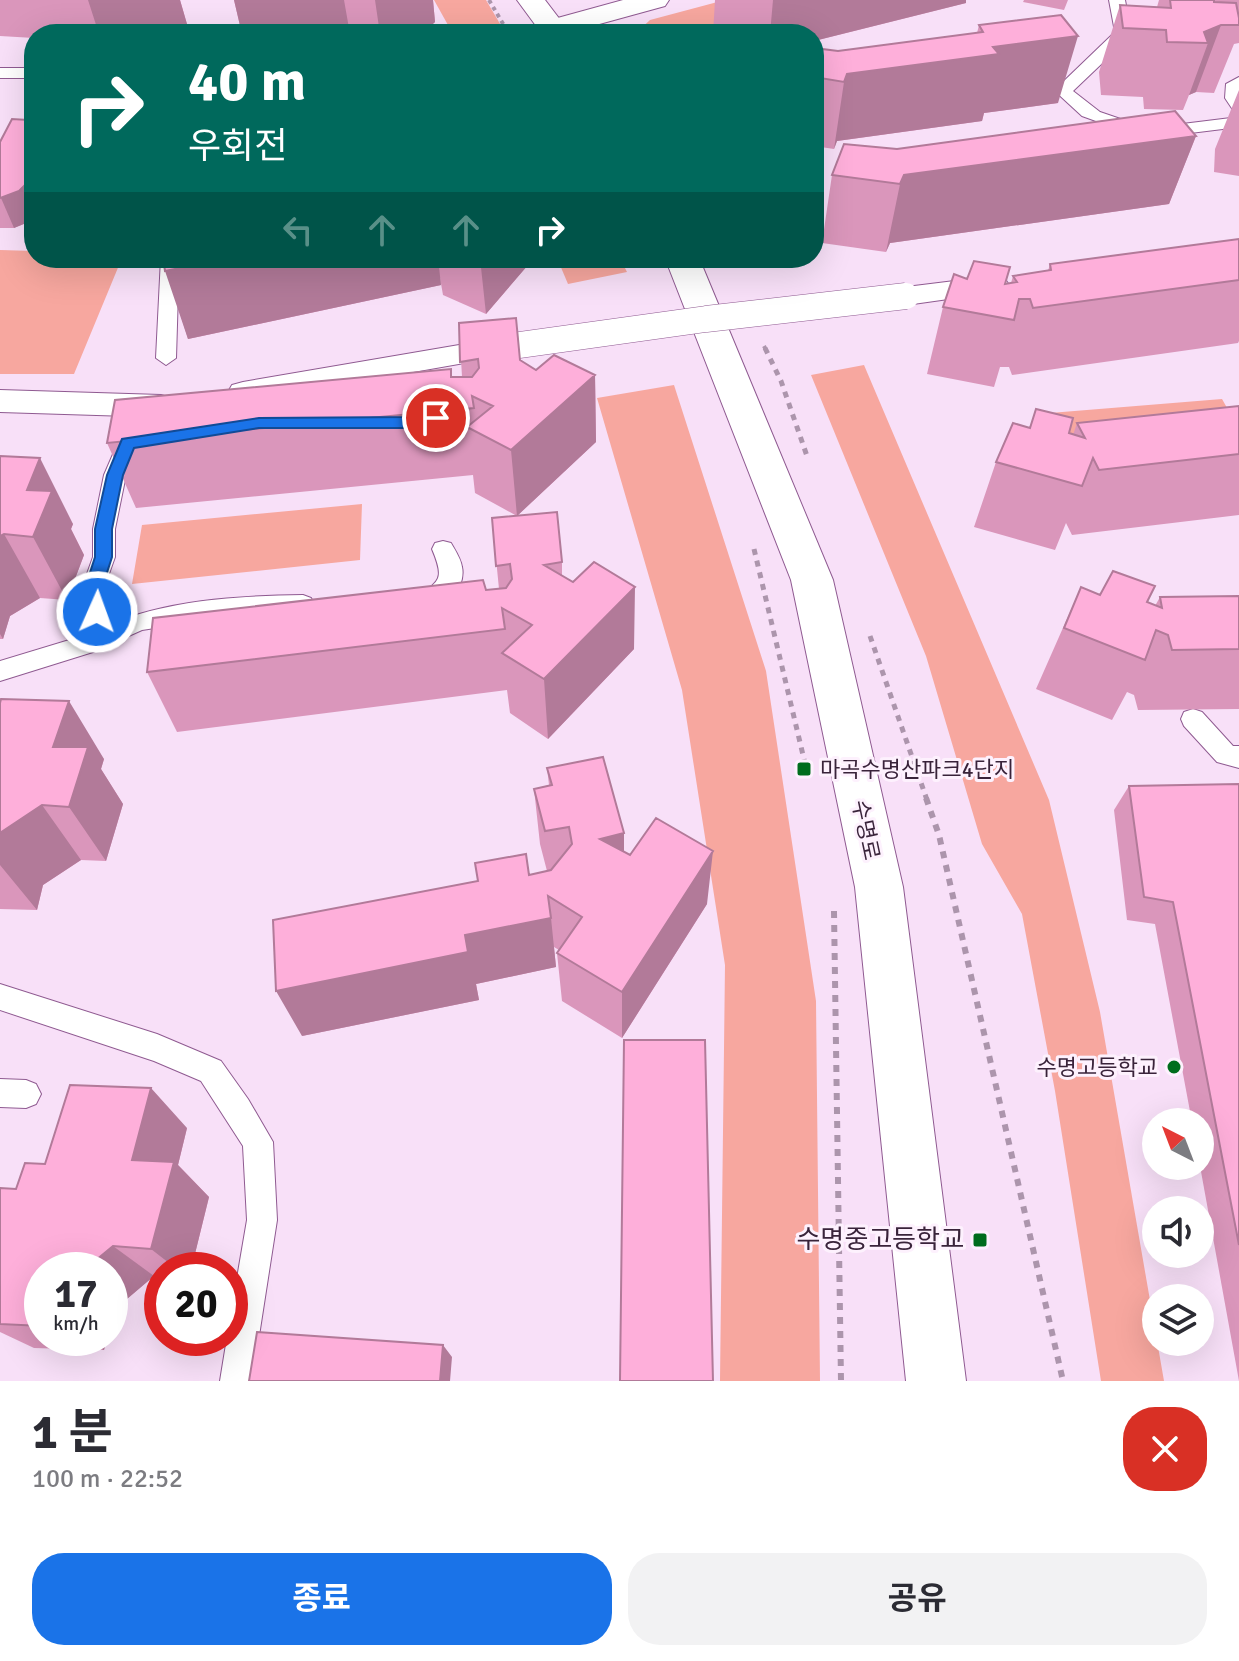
<!DOCTYPE html>
<html lang="ko">
<head>
<meta charset="utf-8">
<style>
	:root { --surface:#fff; --page:#f2f2f3; --text:#2b2b33; --muted:#7c7c81; --accent:#1a73e8 }
	body { margin:0; font-family:Signika,"Noto Sans KR",sans-serif; background:var(--page); color:var(--text); height:100vh; display:flex; flex-direction:column; font-size:30px; white-space:nowrap }
	* { box-sizing:border-box; margin:0 }
	p { font-size:26px; color:var(--muted) }
	.icon { flex:none; width:44px; height:44px; fill:none; stroke:currentColor; stroke-width:2; stroke-linecap:round; stroke-linejoin:round }
	.map { position:relative; height:1381px; overflow:hidden }
	.details { display:flex; flex-direction:column; background:var(--surface); flex:1 }
	.details>* { flex:none }
	.hud { position:absolute; left:24px; top:24px; width:800px; height:244px; border-radius:32px; box-shadow:0 8px 32px #0002; background:#00695c; color:#fff; overflow:hidden }
	.needle { width:52px; rotate:318deg }
	.controls { position:absolute; left:1142px; top:1108px; display:grid; gap:16px }
	.controls a { display:grid; place-items:center; width:72px; height:72px; border-radius:50%; background:var(--surface); box-shadow:0 8px 32px #0002; font-size:40px }
	.speed { position:absolute; left:24px; top:1252px; display:flex; gap:16px; font-size:40px; font-weight:700; text-align:center }
	.speed>* { display:grid; place-content:center; width:104px; height:104px; border-radius:50%; background:var(--surface); box-shadow:0 8px 32px #0002; line-height:1 }
	.speed small { font-size:20px; font-weight:400 }
	.speed .limit { border:12px solid #d22; background:#fff; color:#111 }
	.pin { position:absolute; display:grid; place-items:center; width:68px; height:68px; color:#fff; margin:-34px; border:4px solid #fff; border-radius:50%; box-shadow:0 2px 8px #0007 }
	.me { position:absolute; width:88px; margin:-44px; rotate:2deg; stroke-linejoin:round; filter:drop-shadow(0 0 6px #0008) }
	.turn { display:flex; align-items:center; gap:28px; height:168px; padding:0 32px; font-size:36px }
	.turn .icon { width:104px; height:104px; stroke-width:2.5 }
	.turn b { display:block; font-size:56px; line-height:68px }
	.lanes { display:flex; align-items:center; height:76px; padding:0 32px; background:#0003; justify-content:center; gap:40px; direction:ltr }
	.lanes .off { opacity:.35 }
	.round { display:grid; place-items:center; flex:none; width:84px; height:84px; border-radius:32px; background:var(--page) }
	.head { display:flex; align-items:center; justify-content:space-between; height:136px; padding:0 32px }
	h1 { font-size:48px; font-weight:700; line-height:60px }
	.action { display:flex; gap:16px; margin-top:auto; padding:16px 32px }
	.action a { flex:1; height:92px; border-radius:32px; background:var(--accent); color:#fff; font-size:32px; font-weight:700; line-height:92px; text-align:center }
	.action a+a { background:var(--page); color:var(--text) }
	.map>svg:first-child { display:block }
</style>
</head>
<body>
<div class="map">
<svg width="1239" height="1381" viewBox="0 0 1239 1381">
	<rect width="100%" height="100%" fill="#f8e0f8"/>
	<path fill="#f7a79f" d="M434,0H486L506,34H453Z
		M725,0H826L693,34H635L650,20Z
		M0,250L34,251V258H122L74,374H0Z
		M557,258H620L627,272L568,284Z
		M864,365L1049,800L1100,1012L1164,1381H1101L1055,1091L1022,914L982,844L926,656L811,375Z
		M674,385L766,671L816,1001L820,1381H720L725,965L682,690L597,398Z
		M1222,399L1239,429L1068,452L1050,413Z
		M362,504L360,560L132,584L142,525Z"/>
	<g fill="none" stroke-linecap="round" stroke-linejoin="round">
		<defs>
			<path id="service" d="M1109,0H1125L1131,32L1115,51L1073,91L1100,112L1141,126L1143,130L1135,135L1082,116L1032,70L1040,65L1064,81L1115,32Z
				M0,68H34V78H0Z
				M1239,77V111L1233,110L1225,98L1226,84Z
				M1239,117V127L1158,137L1150,132L1158,127Z
				M161,258H179L176,358L166,365L156,358Z
				M132,435L139,437L142,442L135,448L126,475L115,529V557L105,585L108,612L103,627C165,600 236,596 303,595L311,598L314,604L311,610L246,614L142,630L93,652L0,681V661L76,638L86,612L83,585L93,557V529L104,475L120,438Z
				M443,541L451,543C455,550 461,559 462,567C467,589 440,619 419,612L416,606C431,577 449,589 432,549L435,543Z
				M1193,709L1202,712L1233,746H1239V768L1217,762L1184,726L1181,719L1184,712Z
				M0,984L157,1034L221,1061L248,1099L273,1142L277,1220L252,1381H220L227,1338H230V1319L247,1220L243,1146L201,1081L154,1061L0,1010Z
				M0,1079L26,1080L36,1084L41,1094L36,1104L26,1108L0,1107Z"/>
			<path id="pedestrian" d="M995,276L1005,279L1009,285L1005,291L906,305L896,303L892,296L896,289L906,287Z
				M506,337L516,340L521,347L516,354L243,402L232,399L228,392L232,385L243,382Z
				M0,390L161,395L172,398L176,406L172,414L161,417L0,412Z"/>
			<path id="minor" d="M623,0H669L665,6L563,34H543L539,28L543,22Z"/>
			<path id="secondary" d="M517,0H545L571,34H542Z
				M665,258H699L833,580L903,887L966,1381H906L855,887L791,580Z"/>
		</defs>
		<use href="#service" stroke="#8f5a91" stroke-width="2"/>
		<use href="#pedestrian" stroke="#8f5a91" stroke-width="2"/>
		<use href="#minor" stroke="#8f5a91" stroke-width="2"/>
		<use href="#secondary" stroke="#8f5a91" stroke-width="2"/>
		<path stroke="#ac95ac" stroke-width="4" stroke-dasharray="4 4" stroke-linecap="butt" d="M489,0L509,34
			M764,346L766,350"/>
		<path stroke="#ac95ac" stroke-width="5" stroke-dasharray="6 6" stroke-linecap="butt" d="M765,348L781,381L807,456
			M754,549L808,776
			M870,636L927,800"/>
		<path stroke="#ac95ac" stroke-width="6" stroke-dasharray="7 7" stroke-linecap="butt" d="M926,798L939,835L1063,1381
			M834,911L841,1381"/>
		<use href="#service" fill="#fff" fill-rule="evenodd"/>
		<use href="#pedestrian" fill="#fff" fill-rule="evenodd"/>
		<use href="#minor" fill="#fff" fill-rule="evenodd"/>
		<use href="#secondary" fill="#fff" fill-rule="evenodd"/>
		<defs>
			<path id="pedestrian-bridge" d="M506,347L706,319L906,296"/>
		</defs>
		<use href="#pedestrian-bridge" stroke="#8f5a91" stroke-width="27" stroke-linecap="butt"/>
		<use href="#pedestrian-bridge" stroke="#fff" stroke-width="26"/>
	</g>
	<path fill="#da96bb" d="M0,0H180L189,31L182,34H34V38L0,36Z
		M234,0H433L435,22L422,34H242Z
		M715,0H966V3L814,41V34H713Z
		M1024,0H1068L1064,10L1023,2Z
		M1159,0H1239V43L1234,44L1214,93L1196,92L1189,95L1183,110L1144,109L1143,97L1101,95L1099,72L1120,5L1157,7Z
		M979,25L1058,103L984,113L982,121L837,141L834,149L814,146V48L838,51L977,33Z
		M1239,90V176L1214,172L1215,149Z
		M34,108V218L31,221L14,228H0V142L28,120Z
		M1196,136L1169,204L890,243L886,252L822,243L832,175Z
		M1239,239V341L1238,343L1012,375L1009,367H1000L994,387L927,374L943,307L967,279L1005,284L1011,283L1013,276L1048,271L1050,264Z
		M163,258H534L486,314L443,295L439,272L441,285L188,339Z
		M459,323L536,370L595,375L596,442L517,516L475,493L473,475L136,508L107,443L451,369L452,377H462Z
		M1239,406V515L1072,535L1066,523L1055,550L974,527L996,462L1030,428L1073,435L1077,423Z
		M0,456L73,524L71,529L84,555L67,600L40,598L10,616L3,639H0Z
		M492,518L562,562V575L634,649L548,739L510,713L507,690L177,732L147,672L486,590L499,589Z
		M1081,587L1100,595L1147,602L1155,606L1160,597L1239,596V709L1138,710L1134,695L1127,692L1112,720L1036,689Z
		M0,703L104,759L101,769L123,804L106,861L81,860L43,885L37,910L0,909Z
		M547,768L624,852L707,904L622,1038L562,1001L557,953L559,950L554,947L556,967L476,984L479,1000L302,1036L529,875L547,871L540,844L534,789L549,785Z
		M1239,784V1381L1200,1166V1122H1192L1155,924L1127,920L1114,810L1129,786Z
		M187,1128L178,1165L209,1197L191,1270H162V1277L154,1276L114,1310L42,1270V1338H107L104,1350L34,1348L0,1332V1188L16,1189L45,1164Z"/>
	<path fill="#b27a99" d="M88,0H180L189,31L182,34H99Z
		M234,0H344L350,34H242Z
		M375,0H433L435,22L422,34H380Z
		M773,0H966V3L814,41V34H770Z
		M1221,25L1196,92L1189,95L1208,43L1204,32Z
		M1078,36L1058,103L984,113L982,121L837,141L834,149L844,82L847,74L993,47Z
		M1196,136L1169,204L890,243L886,252L900,184L904,175Z
		M26,184L34,204V218L31,221L14,228L1,198Z
		M230,258H438L441,285L188,339L165,271Z
		M480,258H534L486,314Z
		M595,375L596,442L517,516L511,450Z
		M40,458L73,524L71,529L84,555L67,600L33,537L27,490Z
		M4,534L40,598L10,616L3,639L0,634V536Z
		M635,587L634,649L548,739L544,679Z
		M69,701L104,759L101,769L123,804L106,861L69,807L53,747Z
		M42,805L81,860L43,885L37,910L0,865V831Z
		M624,833V887L600,839Z
		M713,851L707,904L622,1038V992Z
		M551,918L556,967L476,984L479,1000L302,1036L276,991L465,935Z
		M151,1088L187,1128L178,1165L209,1197L191,1270H178L151,1249L132,1160Z
		M113,1246L154,1276L114,1310L110,1325V1270H84Z
		M80,1338H107L104,1350Z
		M443,1345L452,1357L450,1381H440Z"/>
	<path fill="#feafda" stroke="#b27a99" stroke-width="2" d="M1170,0H1214V2L1236,3L1239,18V25H1221L1204,32L1208,43L1167,42L1166,30L1123,28L1120,5L1171,8Z
		M1061,15L1078,36L993,47L999,54L847,74L844,82L814,77V48L838,51L983,32L979,25Z
		M417,28L419,34H381Z
		M34,108V184H26L19,191L0,198V142L12,119L28,120Z
		M1175,111L1196,136L904,175L900,184L832,175L844,144L897,149Z
		M1239,239V280L1033,308L1030,299H1019L1014,320L943,307L954,274L967,279L974,261L1010,267L1005,284L1017,282L1013,276L1051,270L1050,264Z
		M163,258H230L165,271Z
		M516,318L520,360L536,370L554,355L595,375L511,450L467,427L493,406L472,396L474,408L107,443L115,400L451,369V377H472L479,368L478,359L460,362L459,323Z
		M1239,406V454L1099,470L1093,458L1082,486L996,462L1013,423L1030,428L1036,409L1073,418L1069,433L1085,438L1077,423Z
		M0,456L40,458L27,490L52,491L33,537L4,534L0,536Z
		M557,512L562,562L544,565L573,582L594,562L635,587L544,679L502,653L532,625L502,608L505,629L147,672L153,618L483,580L486,590L506,588L512,579L510,564L496,566L492,518Z
		M1113,571L1155,586L1147,602L1162,608L1160,597L1239,596V649L1172,650L1168,635L1156,630L1145,660L1064,628L1081,587L1100,595Z
		M1,699L69,701L53,747H88L69,807L42,805L0,833V703Z
		M603,757L624,833L600,839L630,855L656,818L713,851L622,992L557,953L582,917L548,896L551,918L465,935L468,952L276,991L273,920L478,881L475,863L526,854L529,875L551,870L572,844L569,827L545,831L534,789L552,785L547,768Z
		M1239,784V1245L1173,902L1144,897L1129,786Z
		M624,1040H705L713,1381H620Z
		M70,1085L151,1088L132,1160L174,1162L151,1249L113,1246L84,1270H42V1326L0,1324V1188L16,1189L25,1163L45,1164Z
		M257,1332L443,1345L440,1381H249Z"/>
	<path fill="#1a73e8" stroke="#114b97" stroke-width="2" d="M436,412L442,414V422L411,428H259L134,448L123,475L112,529V557L103,585L106,612L97,618L91,616L86,585L95,557V529L107,475L122,439L259,418L411,417Z"/>
	<g fill="#006d1d" stroke="#fdf1fd" stroke-width="3">
		<rect x="796" y="761" width="16" height="16" rx="4"/>
		<circle cx="1174" cy="1067" r="8"/>
		<rect x="972" y="1232" width="16" height="16" rx="4"/>
	</g>
	<g text-anchor="middle" dominant-baseline="central" stroke-width="6" stroke-linejoin="round" paint-order="stroke">
		<g font-size="22" fill="#39233a" stroke="#fdf1fd" text-anchor="start">
			<text x="820" y="769">마곡수명산파크4단지</text>
			<text x="1158" y="1067" text-anchor="end">수명고등학교</text>
		</g>
		<g font-size="22" fill="#39233a" stroke="#fdf1fd">
			<text transform="translate(866 830) rotate(78)">수명로</text>
		</g>
		<g font-size="26" fill="#39233a" stroke="#fdf1fd" text-anchor="end">
			<text x="964" y="1240">수명중고등학교</text>
		</g>
	</g>
</svg>
<div class="controls">
<a><svg class="needle" viewBox="-14 -14 28 28"><path d="M0-13l5 13h-10z" fill="#e53935"/><path d="M0 13l5-13h-10z" fill="#7c7c81"/></svg></a>
<a><svg class="icon" aria-label="sound" viewBox="0 0 24 24"><path d="M4 9h4l5-4v14l-5-4H4zM17 9q2 3 0 6"/></svg></a>
<a><svg class="icon" aria-label="layers" viewBox="0 0 24 24"><path d="M12 4l9 5-9 5-9-5zM3 14l9 5 9-5"/></svg></a>
</div>
<div class="speed"><div>17<small>km/h</small></div><div class="limit">20</div></div>
<div class="pin" style="left:436px;top:418px;background:#d93025"><svg class="icon" aria-label="arrive" viewBox="0 0 24 24"><path d="M6 21V4h12l-3 4 3 4H6"/></svg></div>
<svg class="me" style="left:97px;top:612px" viewBox="-20 -20 40 40"><circle r="17" fill="#1a73e8" stroke="#fff" stroke-width="3"/><path d="M0-11L8 9 0 5-8 9z" fill="#fff"/></svg>
<div class="hud">
<div class="turn"><svg class="icon" aria-label="right" viewBox="0 0 24 24"><path d="M7 20v-9h11M14 6l5 5-5 5"/></svg><div><b>40 m</b>우회전</div></div>
<div class="lanes"><svg class="icon off" aria-label="left" viewBox="0 0 24 24"><path d="M17 20v-9H6M10 6l-5 5 5 5"/></svg><svg class="icon off" aria-label="ahead" viewBox="0 0 24 24"><path d="M12 20V5M6 11l6-6 6 6"/></svg><svg class="icon off" aria-label="ahead" viewBox="0 0 24 24"><path d="M12 20V5M6 11l6-6 6 6"/></svg><svg class="icon" aria-label="right" viewBox="0 0 24 24"><path d="M7 20v-9h11M14 6l5 5-5 5"/></svg></div>
</div>
</div>
<section class="details">
<div class="head"><div><h1>1 분</h1><p>100 m · 22:52</p></div><a class="round" style="background:#d93025;color:#fff"><svg class="icon" aria-label="close" viewBox="0 0 24 24"><path d="M6 6l12 12M18 6L6 18"/></svg></a></div>
<div class="action"><a>종료</a><a>공유</a></div>
</section>
</body>
</html>
